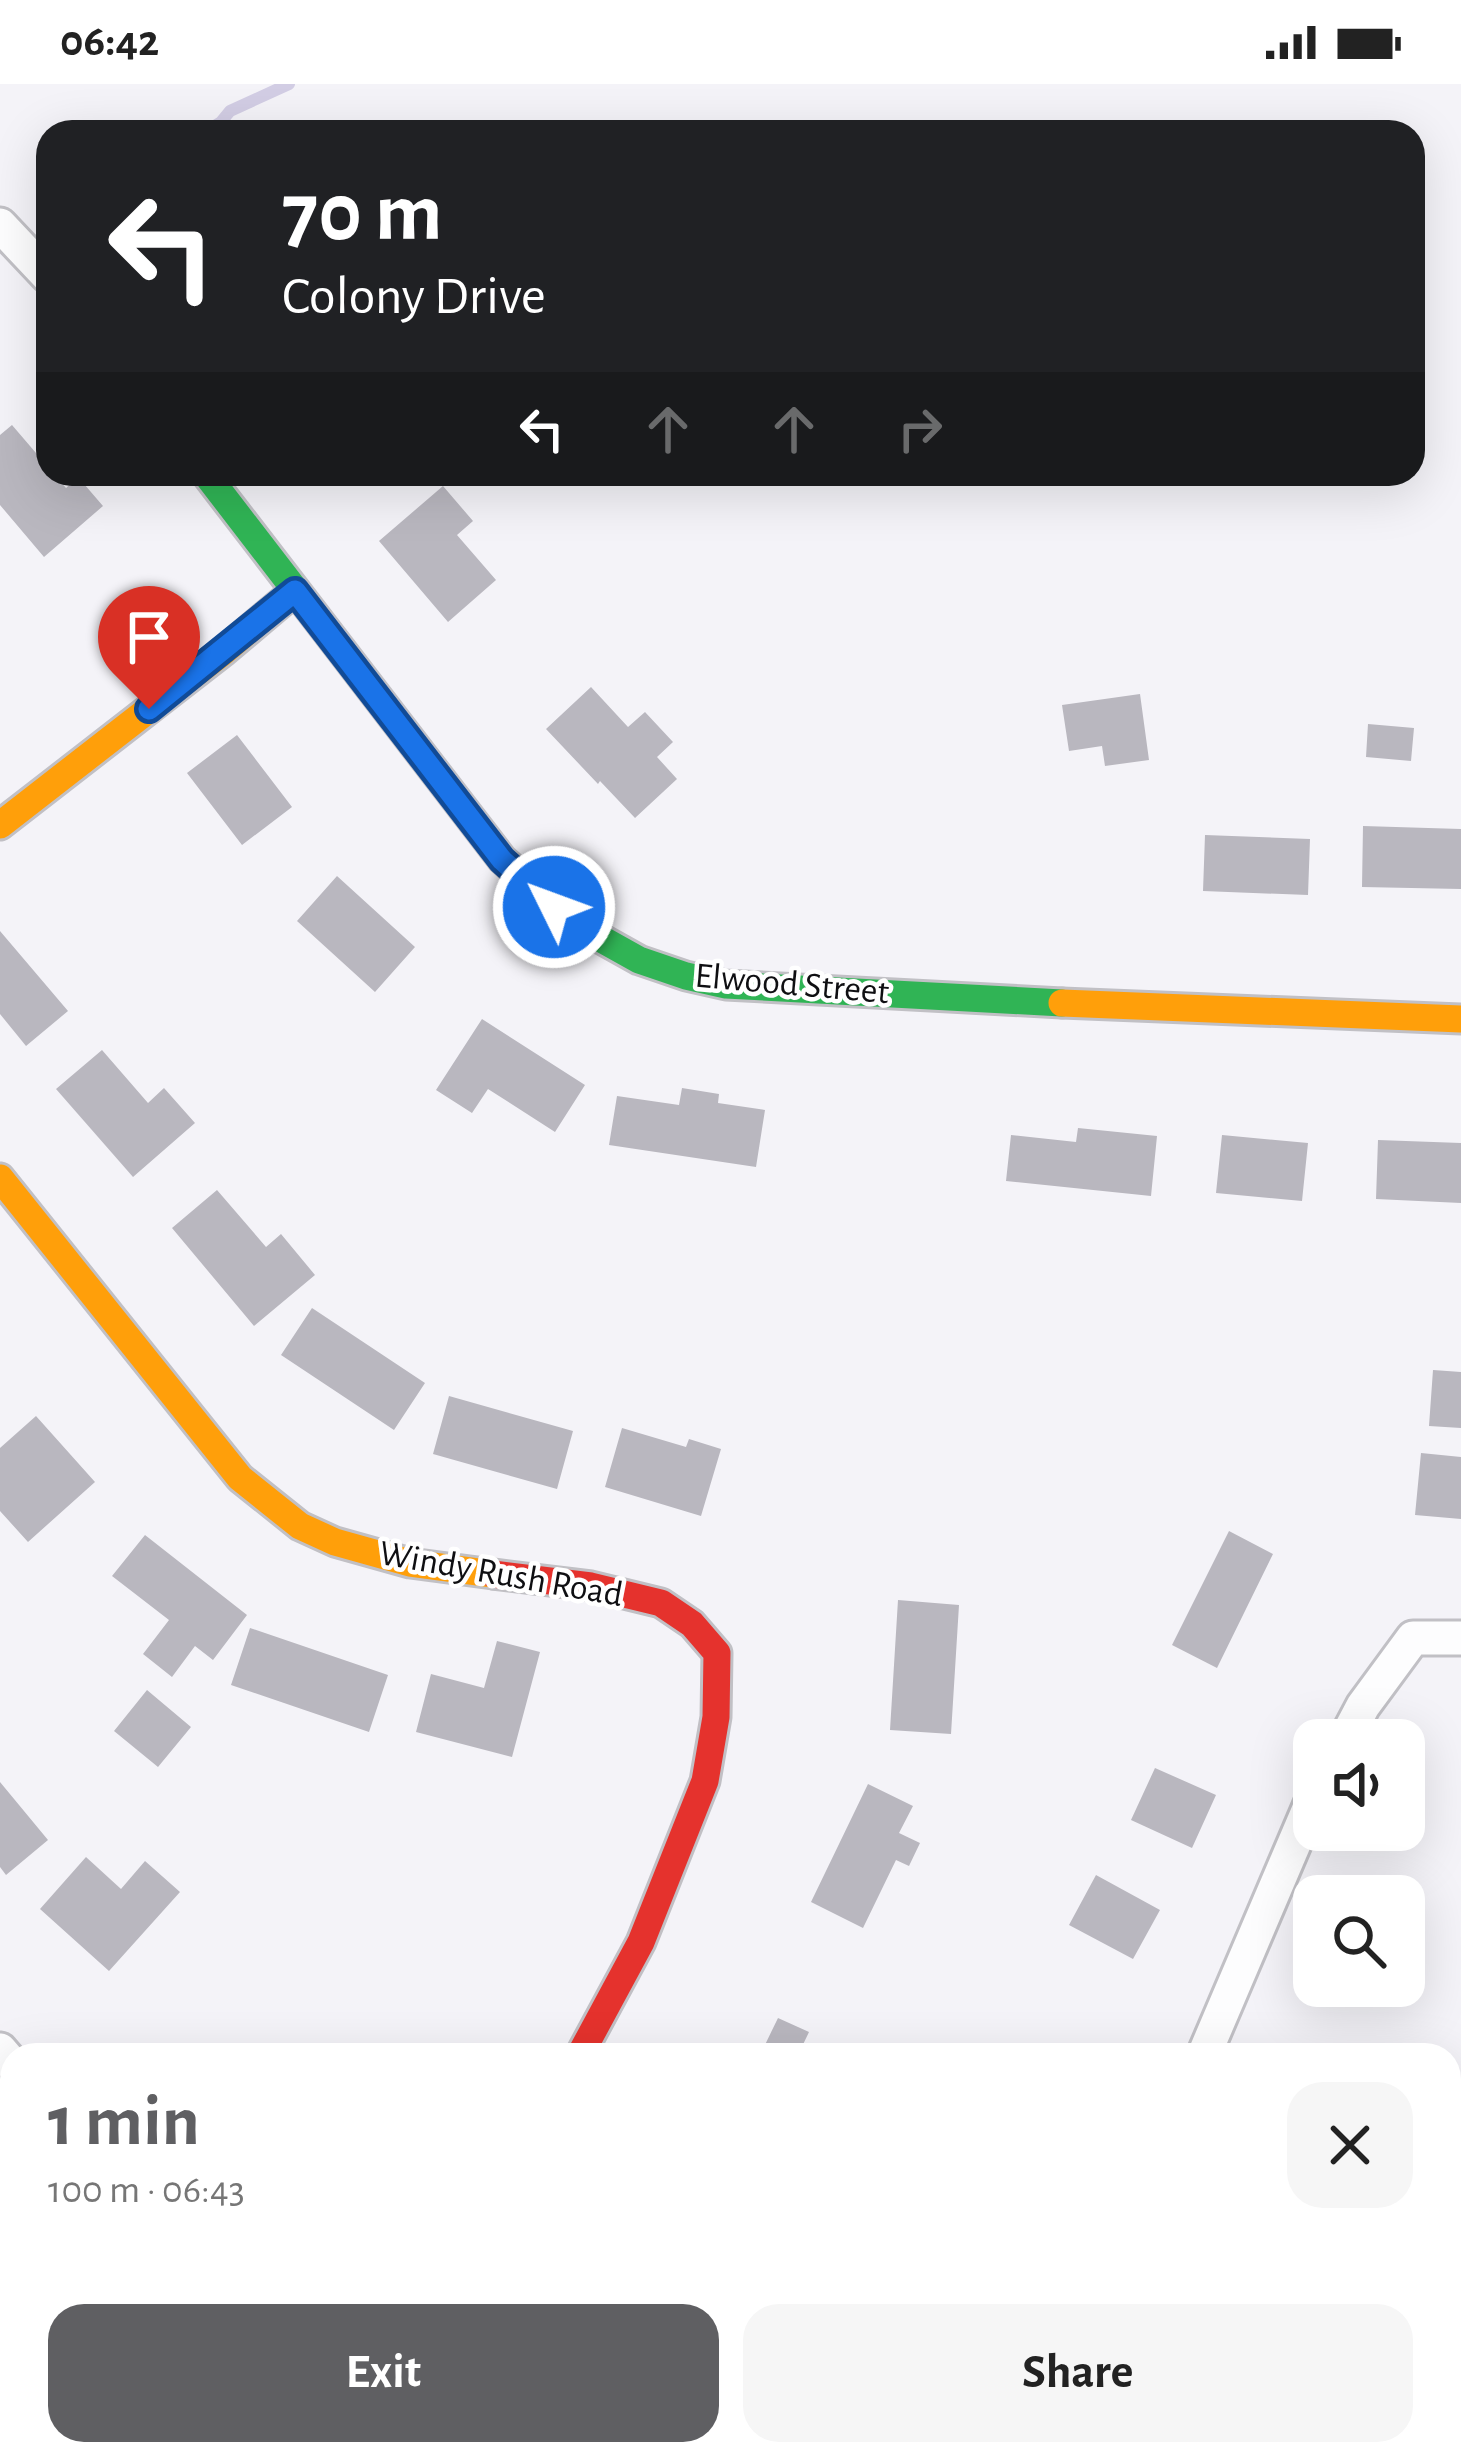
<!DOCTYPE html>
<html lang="en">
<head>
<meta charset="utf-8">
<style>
	:root { --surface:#fff; --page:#f6f6f6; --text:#222; --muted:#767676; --accent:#5f5f62 }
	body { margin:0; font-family:"Alegreya Sans",sans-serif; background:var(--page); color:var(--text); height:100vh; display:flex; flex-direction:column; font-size:45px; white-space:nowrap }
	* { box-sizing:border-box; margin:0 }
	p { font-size:39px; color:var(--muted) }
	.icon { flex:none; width:66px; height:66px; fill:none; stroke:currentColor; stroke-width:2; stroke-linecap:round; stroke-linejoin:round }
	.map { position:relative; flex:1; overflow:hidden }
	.sheet { position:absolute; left:0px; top:1959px; width:1461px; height:423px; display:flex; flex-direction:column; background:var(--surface); border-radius:36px 36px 0 0; box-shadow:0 12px 48px #0002 }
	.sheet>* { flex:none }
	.hud { position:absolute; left:36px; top:36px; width:1389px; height:366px; border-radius:36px; box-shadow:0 12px 48px #0002; background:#202124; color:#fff; overflow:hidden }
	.tools { position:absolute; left:1293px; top:1635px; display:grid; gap:24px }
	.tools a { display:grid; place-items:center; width:132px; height:132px; border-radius:24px; background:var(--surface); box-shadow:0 12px 48px #0002; font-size:60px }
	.pin { position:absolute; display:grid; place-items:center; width:102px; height:102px; color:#fff; margin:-123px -51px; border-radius:50% 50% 50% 0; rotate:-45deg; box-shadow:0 0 12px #0007 }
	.pin .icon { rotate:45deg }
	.me { position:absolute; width:132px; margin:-66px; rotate:312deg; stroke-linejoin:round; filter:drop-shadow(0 0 9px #0008) }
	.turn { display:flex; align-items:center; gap:42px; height:252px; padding:0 48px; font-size:54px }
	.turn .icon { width:156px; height:156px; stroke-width:2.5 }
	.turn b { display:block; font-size:84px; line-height:102px }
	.lanes { display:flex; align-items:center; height:114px; padding:0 48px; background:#0003; justify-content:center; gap:60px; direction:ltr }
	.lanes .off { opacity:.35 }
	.round { display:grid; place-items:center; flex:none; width:126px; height:126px; border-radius:36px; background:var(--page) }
	.headline { display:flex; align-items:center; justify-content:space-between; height:204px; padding:0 48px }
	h1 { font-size:72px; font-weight:600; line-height:90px; color:var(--accent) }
	.button { display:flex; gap:24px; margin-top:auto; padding:24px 48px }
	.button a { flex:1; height:138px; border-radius:36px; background:var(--accent); color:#fff; font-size:48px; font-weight:600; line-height:138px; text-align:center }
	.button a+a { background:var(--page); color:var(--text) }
	.status { display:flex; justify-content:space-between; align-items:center; height:84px; padding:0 60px; background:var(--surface); direction:ltr }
	.status svg { height:33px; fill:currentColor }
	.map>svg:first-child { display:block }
</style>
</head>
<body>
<div class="status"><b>06:42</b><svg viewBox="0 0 49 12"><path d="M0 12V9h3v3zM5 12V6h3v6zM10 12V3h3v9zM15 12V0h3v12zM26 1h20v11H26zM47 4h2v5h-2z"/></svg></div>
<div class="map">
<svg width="1461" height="2380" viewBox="0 0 1461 2380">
	<rect width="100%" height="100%" fill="#f4f3f8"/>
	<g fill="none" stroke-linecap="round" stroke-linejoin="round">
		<path stroke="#d2cde4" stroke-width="12" d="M205,48L221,38L230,27L289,0"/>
	</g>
	<path fill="#b9b7bf" d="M12,341L48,383V390H54L66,404L78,393L103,422L44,473L0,421V351Z
		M443,402L473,437L457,451L496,496L448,538L379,457Z
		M591,603L628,643L645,628L673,658L657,673L677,695L635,734L600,697L598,700L546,645Z
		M1140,610L1149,676L1105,682L1102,662L1069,667L1062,621Z
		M1368,640L1414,644L1411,677L1366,673Z
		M237,651L292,723L242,761L187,689Z
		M1363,742L1461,745V805L1362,803Z
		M1205,751L1310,755L1308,811L1203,807Z
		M337,792L415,863L375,908L297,837Z
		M0,847L68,927L26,962L0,930Z
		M482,935L585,1001L555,1048L488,1005L472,1029L436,1006Z
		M102,966L148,1019L164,1004L195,1039L133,1093L56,1005Z
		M682,1004L719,1010L718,1019L765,1026L756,1083L609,1061L617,1012L679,1021Z
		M1078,1044L1157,1052L1151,1112L1006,1097L1011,1051L1076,1058Z
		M1222,1051L1308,1059L1302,1117L1216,1109Z
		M1378,1056L1461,1059V1119L1376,1115Z
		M217,1106L266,1163L281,1150L315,1191L254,1242L172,1144Z
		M312,1224L425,1299L394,1346L281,1271Z
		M1433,1286L1461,1288V1344L1429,1342Z
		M449,1312L573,1347L557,1405L433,1370Z
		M36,1332L95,1398L28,1458L0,1427V1364Z
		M622,1344L686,1363L689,1355L721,1365L701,1432L605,1403Z
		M1421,1369L1461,1373V1435L1415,1431Z
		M1229,1447L1273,1470L1217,1584L1172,1561Z
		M145,1451L247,1531L213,1576L195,1562L172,1593L143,1570L169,1536L112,1492Z
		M898,1516L959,1521L951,1650L890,1646Z
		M250,1544L388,1591L369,1648L231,1601Z
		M497,1557L540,1568L512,1673L416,1648L431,1590L484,1604Z
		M147,1606L191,1643L158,1683L114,1647Z
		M1155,1684L1216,1711L1192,1764L1131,1736Z
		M0,1698L48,1756L6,1791L0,1783Z
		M868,1700L913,1722L899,1749L920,1759L909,1782L896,1776L863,1844L811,1818Z
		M86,1773L121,1805L145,1777L180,1808L109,1887L40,1825Z
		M1096,1791L1160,1826L1133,1875L1069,1841Z
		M778,1934L809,1948L798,1971H760Z
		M1449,2244L1461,2246V2310L1449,2309Z"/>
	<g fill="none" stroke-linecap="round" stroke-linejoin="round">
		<defs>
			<path id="street" d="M0,141L48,192
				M1345,1656L1363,1622L1413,1554H1461
				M0,1966L12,1980
				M1204,1971L1314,1713
				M1449,2135L1461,2137"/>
			<path id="fast" d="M206,390L502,775L557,824L596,852L639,876L686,892L726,901L1062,919"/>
			<path id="slow" d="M0,741L224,567L295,507
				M1062,919L1461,935
				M0,1094L240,1394L300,1442L335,1458L410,1479L493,1490"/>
			<path id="jam" d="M493,1490L591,1502L661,1519L692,1540L717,1569L716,1633L705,1697L641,1858L580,1971"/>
		</defs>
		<use href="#street" stroke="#c1c0c5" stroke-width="39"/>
		<use href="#fast" stroke="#c1c0c5" stroke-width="33"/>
		<use href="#slow" stroke="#c1c0c5" stroke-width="33"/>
		<use href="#jam" stroke="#c1c0c5" stroke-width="33"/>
		<use href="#street" stroke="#fdfdfe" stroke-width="33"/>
		<use href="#fast" stroke="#30b455" stroke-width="27"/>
		<use href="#slow" stroke="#ff9f0a" stroke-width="27"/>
		<use href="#jam" stroke="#e5322d" stroke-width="27"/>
	</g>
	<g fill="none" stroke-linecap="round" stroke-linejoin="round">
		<defs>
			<path id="route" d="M149,625L295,507L502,776L554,823"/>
		</defs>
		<use href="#route" stroke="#114b97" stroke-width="30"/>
		<use href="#route" stroke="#1a73e8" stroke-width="21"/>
	</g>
	<g text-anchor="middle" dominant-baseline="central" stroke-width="9" stroke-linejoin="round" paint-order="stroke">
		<g font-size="36" fill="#0f0f12" stroke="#fff">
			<text transform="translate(792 900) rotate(5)">Elwood Street</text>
			<text transform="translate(501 1490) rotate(10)">Windy Rush Road</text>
		</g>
	</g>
</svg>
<div class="tools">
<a><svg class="icon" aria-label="sound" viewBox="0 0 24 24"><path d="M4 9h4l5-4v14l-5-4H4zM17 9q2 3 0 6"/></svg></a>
<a><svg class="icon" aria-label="search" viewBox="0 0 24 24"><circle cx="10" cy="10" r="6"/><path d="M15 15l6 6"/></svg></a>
</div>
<div class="pin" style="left:149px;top:625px;background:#d93025"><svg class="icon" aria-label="arrive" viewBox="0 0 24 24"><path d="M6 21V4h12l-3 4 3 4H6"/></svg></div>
<svg class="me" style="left:554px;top:823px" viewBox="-20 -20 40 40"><circle r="17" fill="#1a73e8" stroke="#fff" stroke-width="3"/><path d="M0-11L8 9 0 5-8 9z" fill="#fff"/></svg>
<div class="hud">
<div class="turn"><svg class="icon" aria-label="left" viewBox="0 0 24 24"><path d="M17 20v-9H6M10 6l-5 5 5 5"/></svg><div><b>70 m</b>Colony Drive</div></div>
<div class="lanes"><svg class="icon" aria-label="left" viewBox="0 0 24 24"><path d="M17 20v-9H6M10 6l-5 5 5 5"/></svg><svg class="icon off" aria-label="ahead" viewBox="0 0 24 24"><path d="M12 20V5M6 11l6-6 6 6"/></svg><svg class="icon off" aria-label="ahead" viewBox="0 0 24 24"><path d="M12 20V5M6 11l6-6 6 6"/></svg><svg class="icon off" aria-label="right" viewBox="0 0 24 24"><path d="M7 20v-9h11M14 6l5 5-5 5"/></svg></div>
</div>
<section class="sheet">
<div class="headline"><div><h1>1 min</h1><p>100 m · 06:43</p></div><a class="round"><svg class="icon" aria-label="close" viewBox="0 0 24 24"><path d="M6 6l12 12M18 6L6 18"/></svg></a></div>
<div class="button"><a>Exit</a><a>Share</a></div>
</section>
</div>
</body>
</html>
